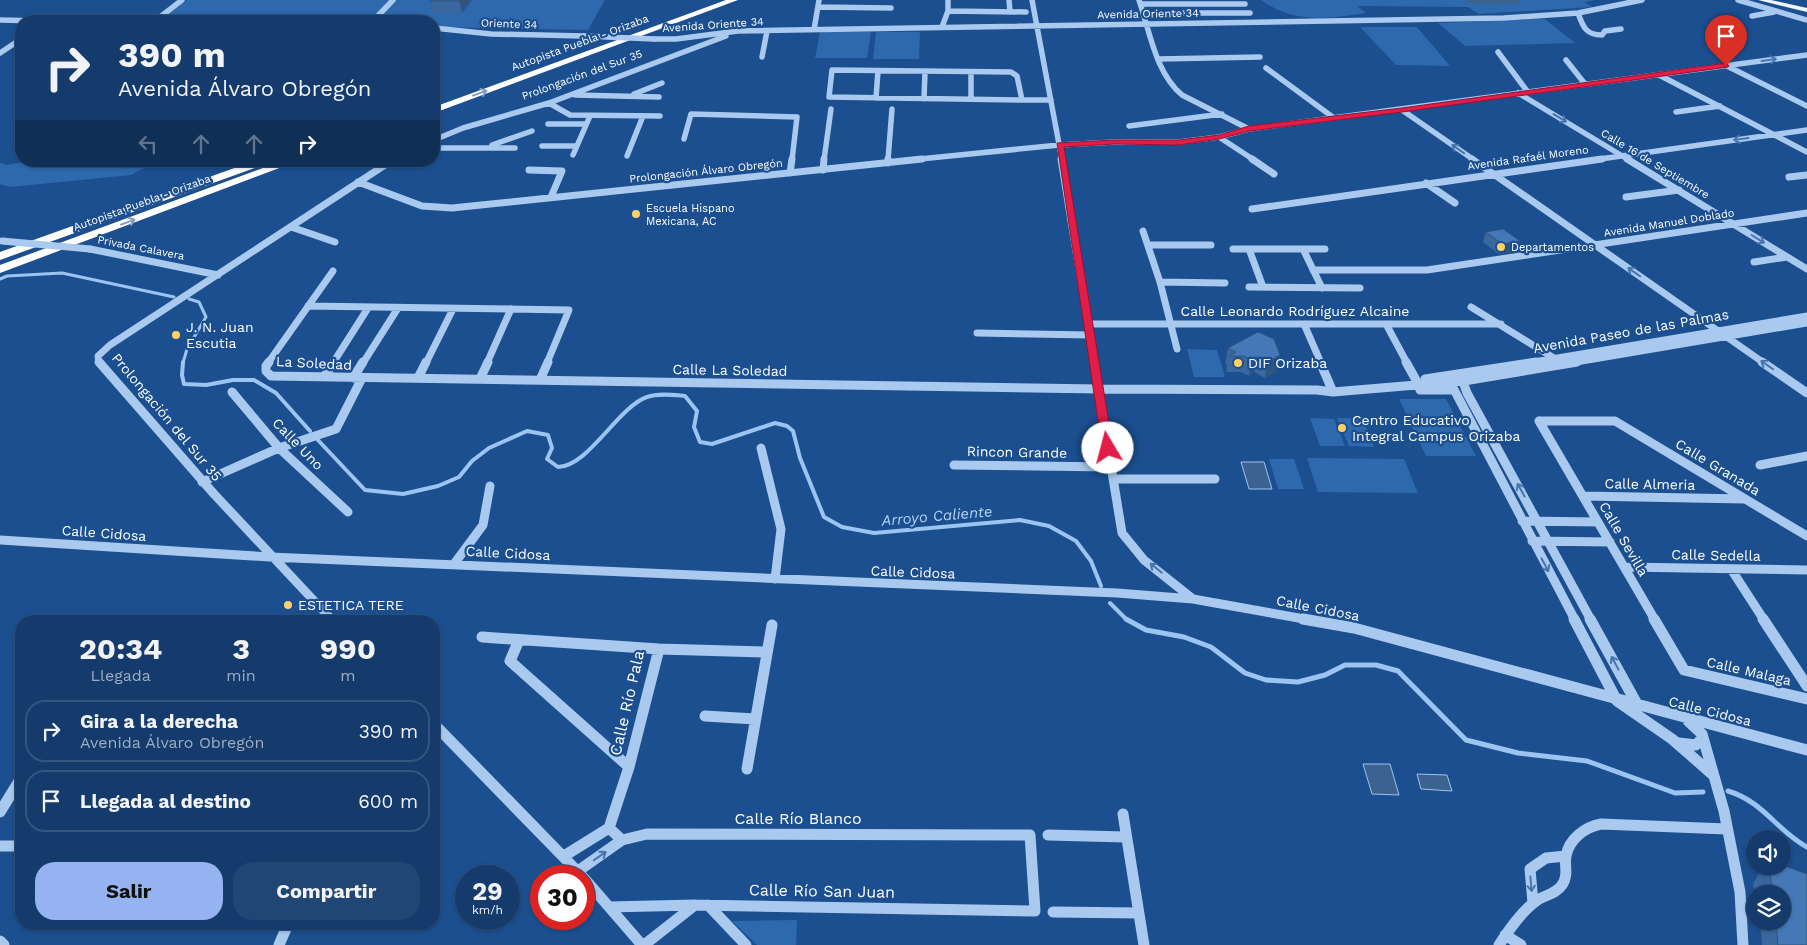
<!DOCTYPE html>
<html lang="es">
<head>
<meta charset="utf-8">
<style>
	:root { --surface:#143b6b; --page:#214673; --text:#f1f3f6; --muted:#9dadc1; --line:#33557e; --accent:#95b2f1 }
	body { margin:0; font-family:"Work Sans",sans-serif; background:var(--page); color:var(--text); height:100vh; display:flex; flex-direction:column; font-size:19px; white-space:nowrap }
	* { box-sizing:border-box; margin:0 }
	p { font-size:16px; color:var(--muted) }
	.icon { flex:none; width:28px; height:28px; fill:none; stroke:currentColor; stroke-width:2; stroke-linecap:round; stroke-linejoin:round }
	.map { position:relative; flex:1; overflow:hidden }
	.side { position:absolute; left:15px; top:615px; width:425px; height:315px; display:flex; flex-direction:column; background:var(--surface); border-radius:20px; box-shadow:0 1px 4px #0004,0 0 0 1px var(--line) }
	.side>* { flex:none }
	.hud { position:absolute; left:15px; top:15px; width:425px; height:152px; border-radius:20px; box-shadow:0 1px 4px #0004,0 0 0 1px var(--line); background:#143b6b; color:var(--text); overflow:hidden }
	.tools { position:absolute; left:1746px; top:830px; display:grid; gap:10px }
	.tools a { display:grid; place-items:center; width:45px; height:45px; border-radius:50%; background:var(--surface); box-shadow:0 1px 4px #0004,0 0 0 1px var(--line); font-size:25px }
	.speed { position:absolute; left:455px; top:865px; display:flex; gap:10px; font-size:25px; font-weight:700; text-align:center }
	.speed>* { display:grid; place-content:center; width:65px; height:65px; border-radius:50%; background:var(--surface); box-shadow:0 1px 4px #0004,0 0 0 1px var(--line); line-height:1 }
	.speed small { font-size:12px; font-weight:400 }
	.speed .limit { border:8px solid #d22; background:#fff; color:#111 }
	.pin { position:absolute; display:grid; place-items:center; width:42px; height:42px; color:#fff; margin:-51px -21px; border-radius:50% 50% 50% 0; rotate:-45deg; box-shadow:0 0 5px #0007 }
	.pin .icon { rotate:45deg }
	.me { position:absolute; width:55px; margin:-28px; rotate:352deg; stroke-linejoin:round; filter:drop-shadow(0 0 4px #0008) }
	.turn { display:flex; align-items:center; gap:18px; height:105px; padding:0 20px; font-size:22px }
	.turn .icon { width:65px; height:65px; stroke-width:2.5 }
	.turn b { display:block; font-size:35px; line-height:42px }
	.lanes { display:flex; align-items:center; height:48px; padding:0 20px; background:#0003; justify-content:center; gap:25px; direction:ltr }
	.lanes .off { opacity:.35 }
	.eta { display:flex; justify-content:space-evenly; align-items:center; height:85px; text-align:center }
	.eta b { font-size:30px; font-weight:700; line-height:35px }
	.button { display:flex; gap:10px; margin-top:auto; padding:10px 20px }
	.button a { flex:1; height:58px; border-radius:20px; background:var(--accent); color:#111; font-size:20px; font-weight:700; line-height:58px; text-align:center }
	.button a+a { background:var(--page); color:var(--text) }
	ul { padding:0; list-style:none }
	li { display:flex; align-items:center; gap:15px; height:62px; margin:0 10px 8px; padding:0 10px; border:2px solid var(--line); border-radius:20px }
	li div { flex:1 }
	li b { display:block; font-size:19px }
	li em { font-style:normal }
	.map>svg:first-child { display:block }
</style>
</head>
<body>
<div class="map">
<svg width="1807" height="945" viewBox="0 0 1807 945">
	<rect width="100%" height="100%" fill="#1b4f8f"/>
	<path fill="#2e69ad" d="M187,0H391L374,18L165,17Z
		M395,0H605L588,30L434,27V21H376Z
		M1261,0H1595L1584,2L1592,7L1479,14L1468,7L1357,6L1366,13C1327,19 1295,24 1261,0Z
		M1545,19L1575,43L1465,46L1438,23Z
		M1360,27H1417L1450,66L1396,65Z
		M820,32H871L867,58H815Z
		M876,32H920L919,59H873Z
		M28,161H157L131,175L10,187L0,184V163L7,165Z
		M1187,349L1217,350L1225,377H1194Z
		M1399,399H1446L1476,456H1426Z
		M1310,418L1334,419L1345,446H1320Z
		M1337,418H1362L1374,447L1349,446Z
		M1307,458L1404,459L1418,493L1318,492Z
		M1269,459H1294L1304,489H1278Z
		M797,920L796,945H757L732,921Z"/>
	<path fill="#3c6290" stroke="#9cc4f0" d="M1241,462H1264L1272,489H1249Z
		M1363,764H1390L1399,795L1372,794Z
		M1417,774L1447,775L1452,791L1421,789Z"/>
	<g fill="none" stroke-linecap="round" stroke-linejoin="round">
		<path stroke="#9cc4f0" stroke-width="3" d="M0,279L7,276L62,273L174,297
			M183,363L187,349L206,317L199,302L189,299"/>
		<path stroke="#9cc4f0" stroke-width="4" d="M183,362L182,375L184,384L206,385L233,380H254L276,393L310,431
			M316,438L365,490L403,494L438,486L459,477L472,461L489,448L527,431L548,435L552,448L547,459L558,467C588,467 618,407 647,397C659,393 673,395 685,396L697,411L694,427L700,442L712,444L775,423L787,426L793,431L800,458L824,517L842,527L874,533L1020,520L1049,526L1076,541L1091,561L1101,586
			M1110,603L1127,620"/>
		<path stroke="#9cc4f0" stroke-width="5" d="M1126,619L1146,630L1184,637L1211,647L1245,673L1266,680L1298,682L1325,675L1345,665H1376L1398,671L1466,740L1518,753L1587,761L1675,793L1703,792
			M1728,791C1764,802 1776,830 1807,847"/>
		<path fill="#3c6290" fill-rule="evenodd" d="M1465,0H1522L1516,4H1471Z"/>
		<path stroke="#a9c9ee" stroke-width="5.5" d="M1009,0L1010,12
			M1032,0L1062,160
			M1139,0C1150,32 1155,72 1182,95L1249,129
			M1738,0L1807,20
			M1141,4H1245
			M818,7L891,8
			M948,11L1026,12
			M1144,13H1250
			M1578,13C1583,27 1586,35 1602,35L1605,31L1621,29
			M1752,16L1774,12
			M0,20L42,21
			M155,21L182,0
			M170,21H296
			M373,21L393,0
			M942,27L948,11V0
			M434,28L491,34L584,36
			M814,30L819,0
			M654,39H676L738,31L1504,18L1578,13L1642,0
			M1498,52L1527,91
			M0,53L21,39
			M762,57L767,31
			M1159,59L1260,57
			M1566,60L1585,84
			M1727,66L1807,106
			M1266,68L1334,118
			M832,70L1011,72L1017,76L1022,100L829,97Z
			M971,72V99
			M1659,75L1807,152
			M1518,93L1629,160
			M634,94L662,83
			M575,95L659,97
			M876,98L878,71
			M924,99L925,72
			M1022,100H1051
			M549,103L570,115L660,116
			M1402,110L1474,160
			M1676,112L1720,106
			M548,124H586
			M1129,126L1222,114
			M1219,137L1254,160
			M684,139L691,114L797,117L792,160
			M434,140L463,128L549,103L726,36
			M492,145L532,131
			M542,146H576
			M434,148H515
			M573,155L590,116
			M627,156L643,116
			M824,160L831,109
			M888,160L892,109
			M910,160L1059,145L1115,142H1179L1219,137L1249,129L1807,55
			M1593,160L1807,130"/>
		<path stroke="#a9c9ee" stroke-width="7" d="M1061,159L1094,363
			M1252,159L1274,174
			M1472,159L1764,363
			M1627,159L1807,269
			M888,163V159
			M529,170L562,171L551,197
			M823,170L824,159
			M790,173L792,159
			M1789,177L1807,175
			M358,182L422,206L452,208L922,159
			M1426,183L1455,203
			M1626,197L1679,190
			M1252,209L1602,159
			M291,227L335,242
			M1143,231L1160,282L1177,349
			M1148,245H1211
			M90,249L218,275
			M1233,249H1325
			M1249,249L1263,287
			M1303,249L1322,288
			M1754,262L1787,257
			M1313,270H1427L1807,213
			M1160,282L1225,283
			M1249,287L1360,288
			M308,306L569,310L547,363
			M1471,307L1557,360
			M1088,324H1501
			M1304,324L1321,363
			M1386,324L1407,363
			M977,333L1090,335
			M99,363L98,356L110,345L391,161
			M268,363L333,271
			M333,363L368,308
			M363,363L398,308
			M426,363L453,309
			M487,363L511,309
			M1528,363L1807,316
			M1570,363L1807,323"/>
		<path stroke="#a9c9ee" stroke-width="9" d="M99,362L214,494L332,620
			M269,362L266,366V371L271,376L1099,389L1317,390L1333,392L1464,381L1577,362
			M1094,362L1122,533L1144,560L1193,599
			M1320,362L1333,392
			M1406,362L1416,380
			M1762,362L1807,393
			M1461,376L1467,393L1591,620
			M324,377L334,362
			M353,378L363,362
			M418,378L426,362
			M1448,378L1575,620
			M480,379L488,362
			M1425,379L1536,362
			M540,380L548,362
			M1420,390H1454
			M232,392L279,448L348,512
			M1539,421L1655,620
			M1539,421H1615L1807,536
			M761,448L781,529L775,579
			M954,465L1111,467
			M1760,465L1807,456
			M1113,479H1215
			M202,482L279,448L336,429L362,378
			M1583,496L1745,499
			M1522,521L1598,522
			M0,540L270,557L1117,593L1193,599L1310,620
			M1532,541L1610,542
			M454,564L483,525L490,486
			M1624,567L1807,570
			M1731,569L1764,620"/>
		<path stroke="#a9c9ee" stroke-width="11" d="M331,619L333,621
			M1303,619L1354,628L1807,750
			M1574,619L1617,701L1672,739L1712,774
			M1590,619L1638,706
			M1654,619L1684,670L1807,699
			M1763,619L1807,686
			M482,637L659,649L766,652
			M519,640L510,661L629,767
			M705,716L755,719
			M1688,721L1702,734L1724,811L1740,892L1743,945
			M434,724L582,876
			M1679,743L1696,745L1703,737
			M747,769L772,625
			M0,812L21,778
			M1123,814L1144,945
			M1048,835L1126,837
			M622,840L609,828L629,767L659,649
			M0,846H21
			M564,856L609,828
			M578,871L622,840L647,834L1030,835L1035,911L695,905L609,907
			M584,878L642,945
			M1533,903L1530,869L1546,858L1566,856
			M708,905L746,945
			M1053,912L1138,913
			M1505,935L1521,945
			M0,941L4,945
			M279,945L288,924
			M644,945L695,905
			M1499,945C1509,930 1521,912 1536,901C1545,895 1556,894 1562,885C1569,875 1564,866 1566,856C1569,839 1585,827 1601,824L1726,829"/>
		<path fill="#f0f6ff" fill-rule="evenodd" d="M1758,0H1771L1807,8V12Z"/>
		<path fill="#fff" fill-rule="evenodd" d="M726,0H738L434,113V107Z
			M254,161L267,162L266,164L0,260V252Z
			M282,161H298L0,273V265Z"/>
		<path stroke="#a9c9ee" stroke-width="5.5" d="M584,36L654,39"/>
		<path stroke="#a9c9ee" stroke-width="7" d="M2,241L90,249"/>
	</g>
	<path fill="#3a679d" d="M472,0L462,13H433L431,1Z
		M1486,232L1520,241L1517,251L1499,254L1483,242Z
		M1258,332L1277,371L1265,378L1254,372L1249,376L1241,372H1226L1227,365L1225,364L1228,348Z
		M1763,866H1782L1807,945H1762L1760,921H1782V894H1755V895L1753,884Z"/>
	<path fill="#305480" d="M460,0H472L462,13L459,1Z
		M1520,241L1517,251L1499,254L1502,244Z
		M1280,355L1277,371L1265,378L1268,362Z
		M1256,357L1254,372L1249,376L1251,360Z"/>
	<path fill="#4478b7" stroke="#305480" d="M431,0H460L459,1H431Z
		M1503,229L1520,241L1502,244L1486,232Z
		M1258,332L1274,339L1280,355L1268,362L1256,357L1251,360L1244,356H1229L1236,352L1228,348Z
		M1782,865L1807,874V945H1778L1776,921H1782V894H1774L1768,866H1782Z"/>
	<defs><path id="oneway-shaft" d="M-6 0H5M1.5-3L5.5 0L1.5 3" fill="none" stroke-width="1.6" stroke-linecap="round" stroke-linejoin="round" transform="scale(1.25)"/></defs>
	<g stroke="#4674ac">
		<use href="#oneway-shaft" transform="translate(1769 60) rotate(-8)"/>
		<use href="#oneway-shaft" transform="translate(1560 118) rotate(31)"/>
		<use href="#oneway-shaft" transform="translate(1741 139) rotate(172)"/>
		<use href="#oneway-shaft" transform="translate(1458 149) rotate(-145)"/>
		<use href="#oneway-shaft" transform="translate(1758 239) rotate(32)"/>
		<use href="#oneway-shaft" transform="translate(1634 272) rotate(-145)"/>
		<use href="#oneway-shaft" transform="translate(1767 365) rotate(-145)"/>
		<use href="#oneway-shaft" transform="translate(1521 490) rotate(-119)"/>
		<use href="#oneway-shaft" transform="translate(1545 565) rotate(62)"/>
		<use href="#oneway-shaft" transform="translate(1156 568) rotate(-141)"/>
		<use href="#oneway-shaft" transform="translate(1615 663) rotate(-118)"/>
		<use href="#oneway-shaft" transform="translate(600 856) rotate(-35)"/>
		<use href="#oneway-shaft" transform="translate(1531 884) rotate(85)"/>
	</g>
	<g stroke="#829ec1">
		<use href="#oneway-shaft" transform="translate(480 93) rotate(-20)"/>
		<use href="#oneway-shaft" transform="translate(128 222) rotate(-20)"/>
	</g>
	<path fill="#e11d48" stroke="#92132f" d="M1726,63L1729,66L1728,67L1402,112L1250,131L1219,139L1179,145L1115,144L1064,147L1113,448L1108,451L1102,448L1057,143L1115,140H1179L1219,135L1249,126L1402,108Z"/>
	<g fill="#ffd166" stroke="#1b4f8f" stroke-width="2">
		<circle cx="636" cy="214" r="5"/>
		<circle cx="1501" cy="247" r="5"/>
		<circle cx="176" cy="335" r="5"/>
		<circle cx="1238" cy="363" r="5"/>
		<circle cx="1342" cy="428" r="5"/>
		<circle cx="288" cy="605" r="5"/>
	</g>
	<g text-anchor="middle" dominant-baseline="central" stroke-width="4.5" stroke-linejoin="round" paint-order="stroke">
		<g font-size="11" fill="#fff" stroke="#1b4f8f">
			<text transform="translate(1148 14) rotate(-1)">Avenida Oriente 34</text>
			<text transform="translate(509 24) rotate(2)">Oriente 34</text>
			<text transform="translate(713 25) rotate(-4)">Avenida Oriente 34</text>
			<text transform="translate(580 43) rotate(-20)">Autopista Puebla - Orizaba</text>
			<text transform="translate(582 75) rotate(-20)">Prolongación del Sur 35</text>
			<text transform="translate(1528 158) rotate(-8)">Avenida Rafaél Moreno</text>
			<text transform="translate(1655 164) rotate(31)">Calle 16 de Septiembre</text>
			<text transform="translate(706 171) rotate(-6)">Prolongación Álvaro Obregón</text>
			<text transform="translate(142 203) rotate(-20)">Autopista Puebla - Orizaba</text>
			<text transform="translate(1669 223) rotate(-9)">Avenida Manuel Doblado</text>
			<text transform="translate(141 248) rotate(11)">Privada Calavera</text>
		</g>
		<g font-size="11" fill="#fff" stroke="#1b4f8f" text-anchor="start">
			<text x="646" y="208">Escuela Hispano<tspan x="646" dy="13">Mexicana, AC</tspan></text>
			<text x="1511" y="247">Departamentos</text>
		</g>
		<g font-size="14" fill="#fff" stroke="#1b4f8f">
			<text x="1295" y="311">Calle Leonardo Rodríguez Alcaine</text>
			<text transform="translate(1631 331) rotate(-10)">Avenida Paseo de las Palmas</text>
			<text transform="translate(314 363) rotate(3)">La Soledad</text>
			<text transform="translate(730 370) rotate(1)">Calle La Soledad</text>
			<text transform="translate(167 417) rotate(50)">Prolongación del Sur 35</text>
			<text transform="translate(298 444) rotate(46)">Calle Uno</text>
			<text transform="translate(1017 452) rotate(1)">Rincon Grande</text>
			<text transform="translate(1718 467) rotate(31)">Calle Granada</text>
			<text transform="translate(1650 484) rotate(1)">Calle Almeria</text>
			<text transform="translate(104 533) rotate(4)">Calle Cidosa</text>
			<text transform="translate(1624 539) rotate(60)">Calle Sevilla</text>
			<text transform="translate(508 553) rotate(3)">Calle Cidosa</text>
			<text transform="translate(1716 555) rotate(1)">Calle Sedella</text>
			<text transform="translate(913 572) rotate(2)">Calle Cidosa</text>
			<text transform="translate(1318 608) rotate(11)">Calle Cidosa</text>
			<text transform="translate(1749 671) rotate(13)">Calle Malaga</text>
			<text transform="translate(1710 711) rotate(14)">Calle Cidosa</text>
		</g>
		<g font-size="14" fill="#fff" stroke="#1b4f8f" text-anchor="start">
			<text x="186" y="327">J. N. Juan<tspan x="186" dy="16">Escutia</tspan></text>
			<text x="1248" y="363">DIF Orizaba</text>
			<text x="1352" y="420">Centro Educativo<tspan x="1352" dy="16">Integral Campus Orizaba</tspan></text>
			<text x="298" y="605">ESTETICA TERE</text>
		</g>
		<g font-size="15" font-style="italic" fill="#b5d3f5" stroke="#1b4f8f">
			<text transform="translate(937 516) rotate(-5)">Arroyo Caliente</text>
		</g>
		<g font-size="16" fill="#fff" stroke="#1b4f8f">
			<text transform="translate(627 703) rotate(-77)">Calle Río Pala</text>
			<text x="798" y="818">Calle Río Blanco</text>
			<text transform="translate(822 891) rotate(1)">Calle Río San Juan</text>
		</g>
	</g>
</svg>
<div class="tools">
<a><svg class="icon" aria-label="sound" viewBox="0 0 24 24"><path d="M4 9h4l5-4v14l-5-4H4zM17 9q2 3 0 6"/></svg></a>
<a><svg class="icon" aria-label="layers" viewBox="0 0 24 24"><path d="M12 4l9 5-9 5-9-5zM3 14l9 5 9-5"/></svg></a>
</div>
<div class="speed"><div>29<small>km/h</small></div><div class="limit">30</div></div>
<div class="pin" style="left:1726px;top:66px;background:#d93025"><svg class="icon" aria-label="arrive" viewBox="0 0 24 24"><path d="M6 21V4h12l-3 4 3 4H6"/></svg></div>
<svg class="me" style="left:1108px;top:448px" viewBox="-20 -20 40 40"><circle r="19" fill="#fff"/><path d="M0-13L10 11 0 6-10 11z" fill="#e11d48"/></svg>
<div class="hud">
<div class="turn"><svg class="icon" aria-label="right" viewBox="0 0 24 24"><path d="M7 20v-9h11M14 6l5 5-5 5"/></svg><div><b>390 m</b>Avenida Álvaro Obregón</div></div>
<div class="lanes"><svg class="icon off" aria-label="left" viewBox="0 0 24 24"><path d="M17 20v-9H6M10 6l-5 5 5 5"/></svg><svg class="icon off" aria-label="ahead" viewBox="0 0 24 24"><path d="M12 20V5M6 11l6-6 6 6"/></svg><svg class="icon off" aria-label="ahead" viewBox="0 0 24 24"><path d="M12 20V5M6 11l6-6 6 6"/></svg><svg class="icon" aria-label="right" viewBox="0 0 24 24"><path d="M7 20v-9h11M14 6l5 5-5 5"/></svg></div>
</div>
<section class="side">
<div class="eta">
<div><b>20:34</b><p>Llegada</p></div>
<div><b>3</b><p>min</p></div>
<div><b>990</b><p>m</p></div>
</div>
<ul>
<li><svg class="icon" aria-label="right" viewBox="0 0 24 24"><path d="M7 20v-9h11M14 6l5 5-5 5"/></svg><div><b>Gira a la derecha</b><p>Avenida Álvaro Obregón</p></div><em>390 m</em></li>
<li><svg class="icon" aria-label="arrive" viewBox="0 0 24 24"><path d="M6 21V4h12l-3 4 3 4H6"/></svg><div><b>Llegada al destino</b></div><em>600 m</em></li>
</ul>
<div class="button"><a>Salir</a><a>Compartir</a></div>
</section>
</div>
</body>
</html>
